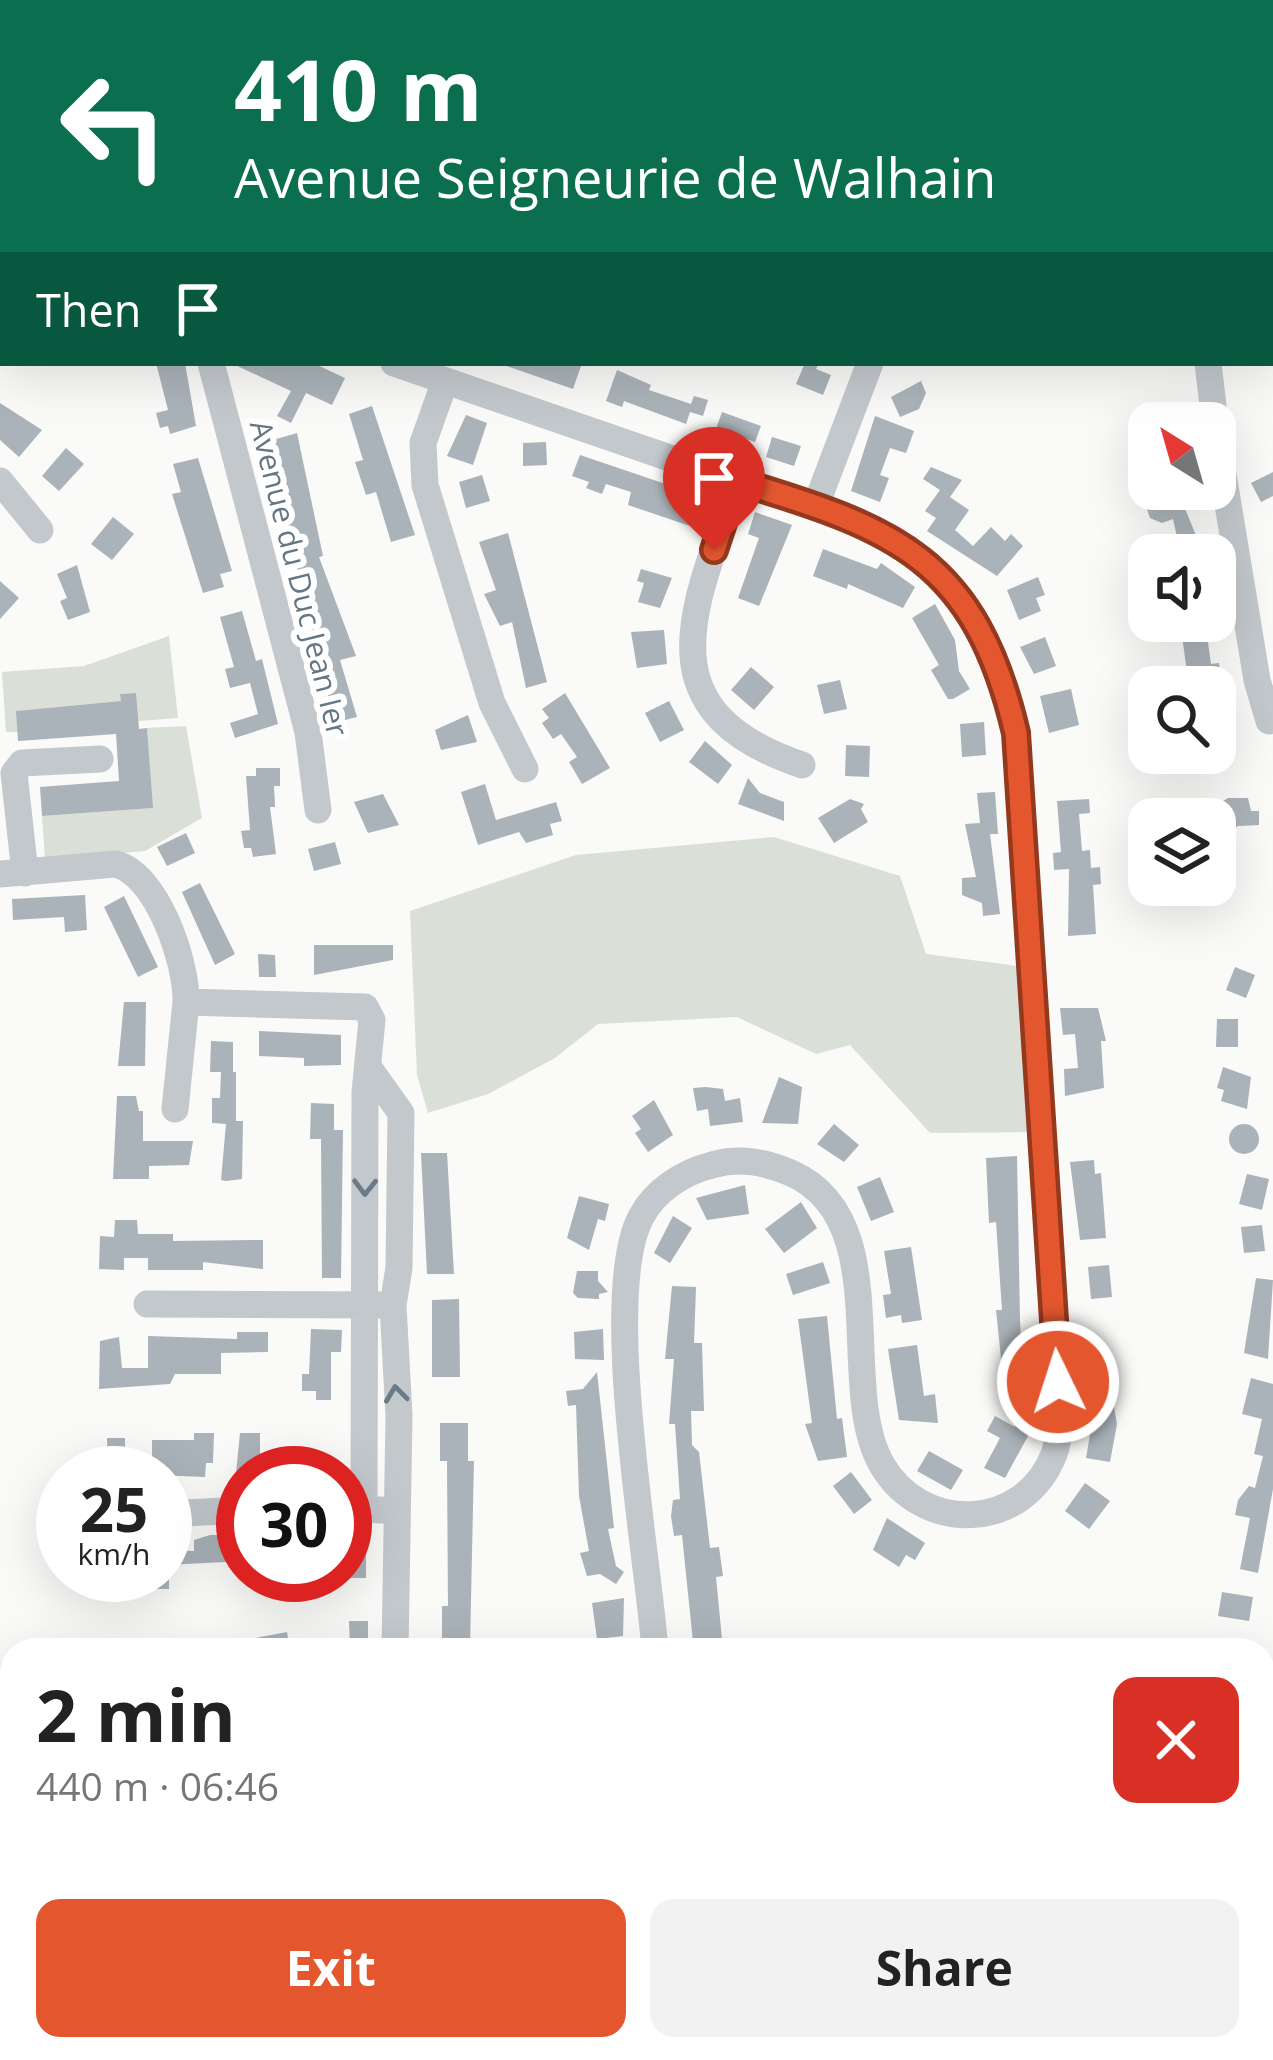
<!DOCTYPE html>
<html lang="en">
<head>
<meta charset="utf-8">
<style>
	:root { --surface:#fff; --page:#f2f2f2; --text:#222; --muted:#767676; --accent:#e4572e }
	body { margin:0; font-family:"Open Sans",sans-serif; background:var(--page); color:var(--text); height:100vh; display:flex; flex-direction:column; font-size:45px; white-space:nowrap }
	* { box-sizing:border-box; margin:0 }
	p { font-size:39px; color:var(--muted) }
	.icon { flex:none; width:66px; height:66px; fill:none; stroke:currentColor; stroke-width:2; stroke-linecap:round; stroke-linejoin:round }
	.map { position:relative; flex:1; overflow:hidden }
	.details { position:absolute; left:0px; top:1638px; width:1275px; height:423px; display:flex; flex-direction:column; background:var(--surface); border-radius:36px 36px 0 0; box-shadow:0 12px 48px #0002 }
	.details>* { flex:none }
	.banner { position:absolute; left:0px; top:0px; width:1275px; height:366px; box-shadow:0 12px 48px #0002; background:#0b6e4f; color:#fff; overflow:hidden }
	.needle { width:78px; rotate:323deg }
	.tools { position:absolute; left:1128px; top:402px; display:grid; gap:24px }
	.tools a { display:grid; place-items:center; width:108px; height:108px; border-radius:24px; background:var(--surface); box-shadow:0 12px 48px #0002; font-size:60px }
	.speed { position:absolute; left:36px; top:1446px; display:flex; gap:24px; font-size:60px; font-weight:700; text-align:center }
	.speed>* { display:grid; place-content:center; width:156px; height:156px; border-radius:50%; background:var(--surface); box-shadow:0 12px 48px #0002; line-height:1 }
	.speed small { font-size:30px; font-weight:400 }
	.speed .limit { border:18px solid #d22; background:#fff; color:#111 }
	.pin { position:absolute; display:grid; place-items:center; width:102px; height:102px; color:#fff; margin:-123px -51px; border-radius:50% 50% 50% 0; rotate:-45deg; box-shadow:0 0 12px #0007 }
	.pin .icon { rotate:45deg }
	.me { position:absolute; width:132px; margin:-66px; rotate:356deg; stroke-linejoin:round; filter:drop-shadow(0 0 9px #0008) }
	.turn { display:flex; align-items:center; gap:42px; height:252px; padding:0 36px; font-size:54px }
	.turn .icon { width:156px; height:156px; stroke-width:2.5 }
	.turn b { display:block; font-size:84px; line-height:102px }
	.then { display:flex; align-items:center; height:114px; padding:0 36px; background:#0003; gap:24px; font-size:45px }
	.round { display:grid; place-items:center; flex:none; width:126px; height:126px; border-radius:24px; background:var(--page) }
	.overview { display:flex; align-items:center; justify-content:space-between; height:204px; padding:0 36px }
	h1 { font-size:72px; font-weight:700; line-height:90px }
	.action { display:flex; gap:24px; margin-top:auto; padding:24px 36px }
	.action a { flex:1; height:138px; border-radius:24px; background:var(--accent); color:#fff; font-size:48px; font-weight:700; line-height:138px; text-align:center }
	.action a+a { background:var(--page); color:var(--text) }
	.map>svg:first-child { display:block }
</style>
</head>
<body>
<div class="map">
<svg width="1273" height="2060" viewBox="0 0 1273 2060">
	<rect width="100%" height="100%" fill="#fafaf8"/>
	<path fill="#dadfd7" d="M169,636L178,718L138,721L135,693L121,694V701L17,711L18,732H6L2,672L84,666Z
		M186,726L202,818L145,851L45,859L42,816L152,808L147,728Z
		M774,837L900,876L926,954L1025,967L1035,1132L930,1133L850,1045L816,1054L737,1017L598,1024L555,1058L488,1094L428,1113L417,1075L410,911L576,855Z"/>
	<path fill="#aab3b9" d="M156,363H185L196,426L170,434L168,426L160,428L156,413L168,410Z
		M231,363H313L345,378L332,405L306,393L291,423L277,416L291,391Z
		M498,363H582L573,389Z
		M805,363H819L816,369L831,375L823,395L796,384Z
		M617,370L651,385L649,390L691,404L694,396L708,400L703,416L690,412L686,424L624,401L622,407L606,401Z
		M921,381L926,393L919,409L900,417L891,397Z
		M0,403L42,430L19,457L0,440Z
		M1168,405L1174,423H1149L1146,411Z
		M372,406L415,535L391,542L376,492L366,495L355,462L363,460L349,414Z
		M722,412L761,426L755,442L733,434L728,449L711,443Z
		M466,415L487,423L473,465L447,456Z
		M875,416L914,431L906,453L890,448L880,475L889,478L880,502L851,491Z
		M297,433L323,556L319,557L356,656L340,660L357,717L337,722L308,636L313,634L266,442Z
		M772,437L801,446L794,466L766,457Z
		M546,442L547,465L523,466V443Z
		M66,448L84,464L59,491L42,476Z
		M580,455L707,498L696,528L628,505L631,492L606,484L602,494L586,488L589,482L572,476Z
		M198,458L232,571L220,574L224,587L203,593L172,494L181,492L173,464Z
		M931,467L962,480L950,497L941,491L969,510L955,530L973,546L991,527L1005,541L1011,534L1023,546L997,576L927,531L936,518L925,511L940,490L923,479Z
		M1273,472V496L1261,502L1251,483Z
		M482,475L490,501L466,508L459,482Z
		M1140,489H1177L1204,555H1181L1173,519L1162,523L1150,518Z
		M755,512L792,525L759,606L738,598L759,538L748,534Z
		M113,517L134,534L112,560L91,544Z
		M508,533L547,682L526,688L512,622L500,626L484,594L496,590L479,542Z
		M823,549L877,569L881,563L915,587L903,608L848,584L847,589L813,576Z
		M77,565L90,612L68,620L60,601L67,598L57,574Z
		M641,569L672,578L660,608L638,602L644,583L637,581Z
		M1038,577L1045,595L1036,598L1041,611L1019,620L1007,590Z
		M0,581L19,598L0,619Z
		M935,604L955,640L959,671L970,689L953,699H948L931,670L939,665L912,618Z
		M242,611L256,661L262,659L278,724L235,738L230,723L258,714L250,683L230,688L225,669L234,667L220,617Z
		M1180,621H1205L1211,664L1219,663L1221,679L1211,681L1212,687H1189Z
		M664,630L667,664L637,668L631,632Z
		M1045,637L1056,666L1034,674L1020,647Z
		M751,667L774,687L754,710L731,690Z
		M840,680L847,709L824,714L817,685Z
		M1071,689L1079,725L1049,733L1040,696Z
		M136,693L139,729L147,728L153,808L42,816L40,787L119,781L116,734L18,741L16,711L121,701L120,694Z
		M565,693L610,768L582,784L569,762L577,757L561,734L553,739L542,723L549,718L542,709Z
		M669,701L684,730L660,742L645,713Z
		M468,715L477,742L441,750L435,730Z
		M984,722L986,755L962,757L960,724Z
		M705,741L732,765L718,784L689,762Z
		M846,745L870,746L869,777L845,776Z
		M256,768H280V786H274L275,807H270L276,854L253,857L251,848H244L241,831L250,830L246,776H256Z
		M748,778L760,793L784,802V821L738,804Z
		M485,784L496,820L556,802L562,821L550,824L553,835L526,843L519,832L478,845L461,792Z
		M995,792L998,834H990L1000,914L983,916L982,903L962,895V878L976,877L965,824L980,823L977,793Z
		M383,794L399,825L368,833L354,802Z
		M1228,798H1248L1251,811H1259V825L1238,826L1221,840L1215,819H1193Z
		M850,799L864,804L861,809L868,822L834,843L818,818Z
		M1089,799L1090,813L1079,814L1082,851L1090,850L1091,868L1100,867L1101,884L1093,885L1096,934L1068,936L1069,869L1054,870L1053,853L1061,852L1057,801Z
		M186,833L195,853L167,866L157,847Z
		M335,842L341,864L314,871L308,849Z
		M200,883L235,954L215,965L182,892Z
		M85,895L87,930L65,932L64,917L13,920L12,899Z
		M124,896L158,967L138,977L104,907Z
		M314,945H393V960L314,975Z
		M258,954L275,955L276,977H259Z
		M1235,967L1255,975L1246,998L1226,990Z
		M124,1002H146L145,1066H118Z
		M1060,1008H1098L1106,1041H1101L1104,1088L1065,1096L1064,1069L1078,1068L1075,1034L1063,1035Z
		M1217,1019H1238V1047H1216Z
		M259,1031L341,1035V1065L304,1066V1058L259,1056Z
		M211,1041L233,1042V1072H210Z
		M1223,1067L1251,1077L1247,1109L1221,1101L1224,1090L1217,1088Z
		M221,1072H236V1121H243L242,1179L226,1181L221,1180L226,1124L212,1123V1098H220Z
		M779,1077L802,1087L798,1124L762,1123Z
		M706,1087L723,1089L725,1101L740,1098L743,1122L710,1126L708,1109L697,1111L693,1088Z
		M117,1096H136L139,1111H143V1141H193L189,1165L149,1166V1179H113Z
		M654,1100L673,1135L648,1152L635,1133L641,1129L632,1116Z
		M311,1103L334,1104V1130H343L341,1278H322L321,1139H310Z
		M1229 1139a15 15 0 1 1 30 0a15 15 0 1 1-30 0Z
		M834,1124L859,1145L844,1162L817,1144Z
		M421,1153H447L454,1274H427Z
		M1017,1156L1020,1320L1022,1359L1028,1358L1030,1375H1023L1025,1395L1005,1397L996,1310H1002L996,1222L989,1223L986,1158Z
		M1094,1160L1095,1174L1101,1173L1106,1238L1080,1240L1070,1162Z
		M1247,1174L1269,1179L1262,1210L1239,1204Z
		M880,1177L894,1212L871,1221L857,1187Z
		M745,1185L749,1214L707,1220L696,1198Z
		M579,1196L609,1204L605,1221L598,1219L589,1250L567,1238Z
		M801,1202L817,1228L784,1253L765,1229Z
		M673,1216L692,1228L670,1263L654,1253Z
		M115,1220H137L138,1234H173V1241L263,1240V1269L203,1262V1270H148V1258H124V1270L99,1269L100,1236L114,1237Z
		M1262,1225L1265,1251L1244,1253L1241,1227Z
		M911,1247L922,1320L902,1323L901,1315L886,1318L883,1295L891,1294L884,1251Z
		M823,1262L830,1283L793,1295L786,1274Z
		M1109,1265L1112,1297L1091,1299L1088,1267Z
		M577,1271H598V1281L608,1292L599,1294V1299L578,1298L573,1293Z
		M1256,1278L1273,1280L1268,1359L1244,1353Z
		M672,1286L696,1287L694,1343H702L704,1411H691L692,1445L699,1452L710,1548L719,1547L723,1576L716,1577L722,1639L693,1642L682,1535L674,1536L671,1516L673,1500L680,1499L675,1424H669L674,1359H665Z
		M459,1299L460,1377H432V1300Z
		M827,1316L837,1419L842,1418L847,1457L818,1461L805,1424L812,1423L798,1319Z
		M311,1329L342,1330L341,1352H331V1400H316V1391H302V1374H309Z
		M603,1329L604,1360L575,1359L574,1332Z
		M237,1332H268V1352L221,1353V1374H175L170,1384L99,1389L100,1341L119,1337L122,1368H148V1336L237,1339Z
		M917,1345L924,1396L935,1394L938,1423L899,1420L888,1349Z
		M1107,1367L1117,1424L1110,1462L1086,1458L1095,1405H1088L1083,1368Z
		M597,1372L614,1528L608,1529L616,1566L624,1572L616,1584L600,1574L587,1576L580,1553L589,1551L579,1496L576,1405L568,1406L566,1391L583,1389Z
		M1251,1378L1273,1384V1489L1258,1573L1240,1569L1250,1518L1235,1515L1238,1500L1249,1486L1255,1488L1263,1456L1254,1454L1262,1419L1242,1414Z
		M995,1416L1015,1427L1021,1418L1034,1425L1005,1478L984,1468L1000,1438L987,1431Z
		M440,1423H468V1461H474L470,1646H442V1606H448L447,1461H440Z
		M194,1433H214L213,1463H206L205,1477L108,1473L107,1438H125V1459L152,1458V1440H194Z
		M240,1433H260V1471L236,1473Z
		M929,1451L963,1470L951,1490L917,1471Z
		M851,1472L872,1500L854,1514L833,1486Z
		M1085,1483L1110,1501L1089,1529L1065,1511Z
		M887,1518L925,1543L915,1560L906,1555L899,1567L873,1550Z
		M210,1535H226V1562L165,1565V1550L194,1551V1540Z
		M345,1535H366V1578H345Z
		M146,1575H169V1589H145Z
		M1222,1592L1253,1597L1249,1621L1218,1616Z
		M624,1598L623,1636L597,1639L592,1603Z
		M349,1621H368V1647H350Z
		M287,1632L290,1650H234V1642Z"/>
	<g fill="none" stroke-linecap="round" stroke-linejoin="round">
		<path stroke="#c3c8cc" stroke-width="27" d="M1029,0L1031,3
			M0,134L3,137
			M211,363L308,732L318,810
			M394,363C503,401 613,438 722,476C794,500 871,514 930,566C980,610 1001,669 1016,733L1058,1382C1059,1405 1062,1432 1054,1454C1024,1532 922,1534 882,1465C836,1386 897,1220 791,1173C765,1162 740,1157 712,1165C684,1172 655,1190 641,1217C600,1294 648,1555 655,1650
			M1208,363L1215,423
			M445,381L423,443L425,485L492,703L525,769
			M1215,426L1257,680L1269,721
			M0,481L40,530
			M737,481C697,603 637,709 802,765
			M816,505L870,363
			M25,873L14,773L22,763L100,759
			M0,874L115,864C157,873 187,963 186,1002L365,1007L372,1020L365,1092L364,1509L397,1511
			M371,1071L401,1113L399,1268L393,1305L399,1416L395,1650
			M175,1109L186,1002
			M147,1304L383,1305
			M165,1514L243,1510
			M0,1718L12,1717
			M0,1894H12
			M1081,2049L1112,2060
			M385,2060V2049
			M641,2060V2049"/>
	</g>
	<defs><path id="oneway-chevron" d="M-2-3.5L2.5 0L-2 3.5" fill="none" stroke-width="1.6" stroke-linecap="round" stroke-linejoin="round" transform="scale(3)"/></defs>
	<g stroke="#6a7a87">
		<use href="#oneway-chevron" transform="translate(365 1187) rotate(91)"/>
		<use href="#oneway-chevron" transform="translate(396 1394) rotate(-97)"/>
	</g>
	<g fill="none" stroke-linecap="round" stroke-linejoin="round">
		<defs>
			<path id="route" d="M714,550L737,481C896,529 975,559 1016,733L1058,1382"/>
		</defs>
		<use href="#route" stroke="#94391e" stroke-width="30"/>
		<use href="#route" stroke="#e4572e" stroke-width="21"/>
	</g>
	<g text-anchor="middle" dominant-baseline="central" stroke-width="12" stroke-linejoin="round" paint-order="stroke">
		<g font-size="30" fill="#657683" stroke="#fff">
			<text transform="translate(300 578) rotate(76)">Avenue du Duc Jean Ier</text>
		</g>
	</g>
</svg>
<div class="tools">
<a><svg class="needle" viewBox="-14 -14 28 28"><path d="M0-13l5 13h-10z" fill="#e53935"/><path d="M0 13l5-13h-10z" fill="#767676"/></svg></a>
<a><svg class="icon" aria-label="sound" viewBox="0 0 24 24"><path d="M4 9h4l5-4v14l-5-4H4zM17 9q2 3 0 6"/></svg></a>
<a><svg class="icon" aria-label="search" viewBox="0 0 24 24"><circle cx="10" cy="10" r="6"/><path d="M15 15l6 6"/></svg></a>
<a><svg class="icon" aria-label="layers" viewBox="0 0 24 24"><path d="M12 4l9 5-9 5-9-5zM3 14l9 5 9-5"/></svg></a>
</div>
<div class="speed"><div>25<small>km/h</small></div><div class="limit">30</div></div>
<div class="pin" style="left:714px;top:550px;background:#d93025"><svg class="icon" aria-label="arrive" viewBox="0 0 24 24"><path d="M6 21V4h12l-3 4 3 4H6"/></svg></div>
<svg class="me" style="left:1058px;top:1382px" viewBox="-20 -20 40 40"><circle r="17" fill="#e4572e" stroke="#fff" stroke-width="3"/><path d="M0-11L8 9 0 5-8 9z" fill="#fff"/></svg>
<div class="banner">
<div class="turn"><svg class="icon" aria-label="left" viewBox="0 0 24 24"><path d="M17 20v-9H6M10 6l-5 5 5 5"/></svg><div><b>410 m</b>Avenue Seigneurie de Walhain</div></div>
<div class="then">Then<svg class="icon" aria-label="arrive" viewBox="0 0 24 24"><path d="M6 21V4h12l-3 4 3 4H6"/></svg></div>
</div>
<section class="details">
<div class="overview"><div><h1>2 min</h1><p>440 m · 06:46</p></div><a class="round" style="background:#d93025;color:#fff"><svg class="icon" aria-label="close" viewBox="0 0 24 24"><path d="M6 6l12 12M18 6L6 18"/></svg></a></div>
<div class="action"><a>Exit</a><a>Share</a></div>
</section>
</div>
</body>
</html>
